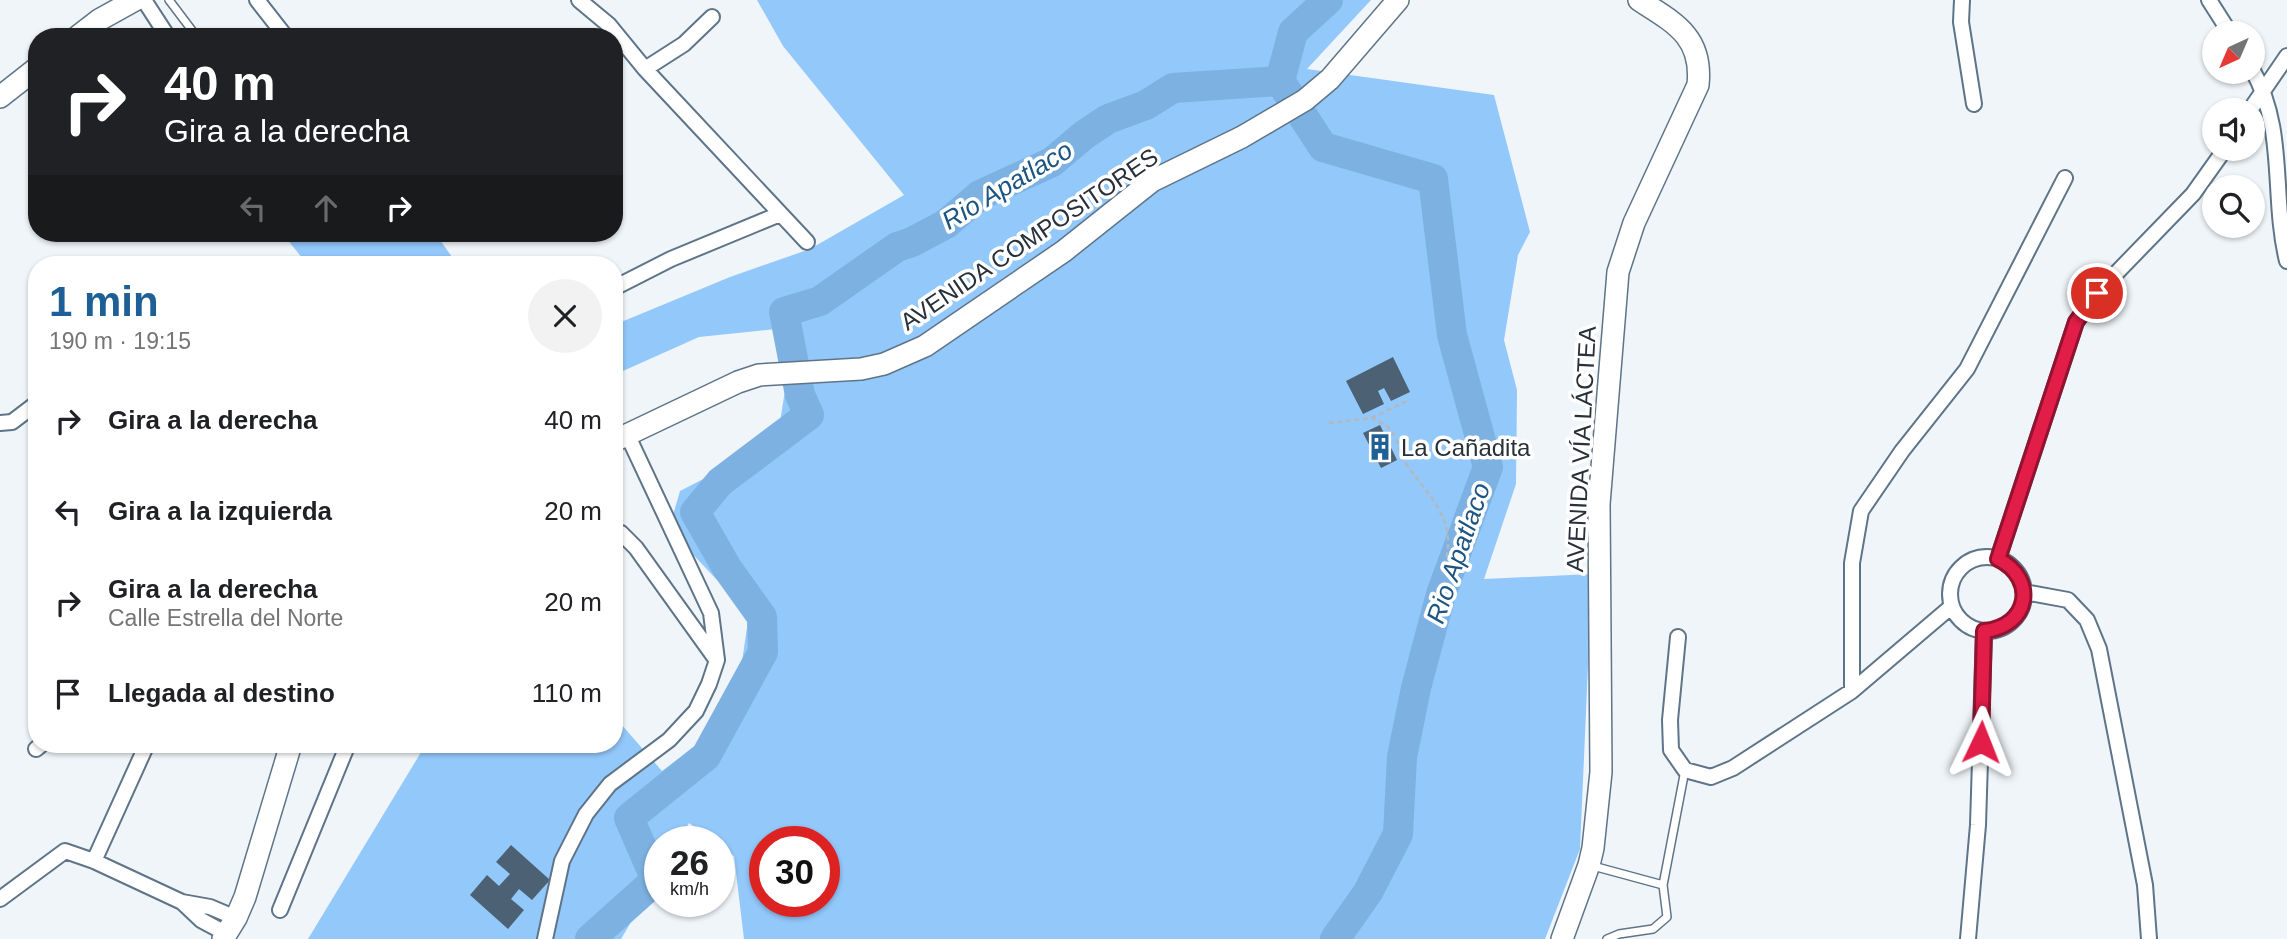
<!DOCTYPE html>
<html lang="es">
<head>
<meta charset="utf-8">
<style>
	:root { --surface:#fff; --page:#f2f2f2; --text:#202124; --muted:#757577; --accent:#1e6095 }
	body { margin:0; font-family:Arial,sans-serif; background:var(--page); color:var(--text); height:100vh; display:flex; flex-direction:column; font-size:26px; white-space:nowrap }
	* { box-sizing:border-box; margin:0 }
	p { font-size:23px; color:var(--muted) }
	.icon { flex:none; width:38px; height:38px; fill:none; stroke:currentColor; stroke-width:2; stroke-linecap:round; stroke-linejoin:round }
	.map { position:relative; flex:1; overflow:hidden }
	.drawer { position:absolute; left:28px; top:256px; width:595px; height:497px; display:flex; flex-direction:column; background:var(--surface); border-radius:28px; box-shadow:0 2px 5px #0004 }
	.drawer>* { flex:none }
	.guide { position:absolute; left:28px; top:28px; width:595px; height:214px; border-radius:28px; box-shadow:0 2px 5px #0004; background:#202124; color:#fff; overflow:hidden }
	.needle { width:46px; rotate:224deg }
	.controls { position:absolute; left:2202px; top:21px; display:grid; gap:14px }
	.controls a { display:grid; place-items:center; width:63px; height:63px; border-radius:50%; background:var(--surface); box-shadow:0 2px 5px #0004; font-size:35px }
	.speed { position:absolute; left:644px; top:826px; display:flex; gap:14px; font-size:35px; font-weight:700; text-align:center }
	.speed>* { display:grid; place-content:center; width:91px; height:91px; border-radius:50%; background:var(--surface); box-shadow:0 2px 5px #0004; line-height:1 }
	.speed small { font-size:18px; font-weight:400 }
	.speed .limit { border:10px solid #d22; background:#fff; color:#111 }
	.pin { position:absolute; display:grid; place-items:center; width:60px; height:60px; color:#fff; margin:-30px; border:4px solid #fff; border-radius:50%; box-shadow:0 2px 7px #0007 }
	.me { position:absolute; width:77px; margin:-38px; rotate:2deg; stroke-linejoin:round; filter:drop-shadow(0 0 5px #0008) }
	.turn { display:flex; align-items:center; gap:24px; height:147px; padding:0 21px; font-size:32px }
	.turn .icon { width:91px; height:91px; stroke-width:2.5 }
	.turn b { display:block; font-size:49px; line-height:60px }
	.lanes { display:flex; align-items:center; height:66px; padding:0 21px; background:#0003; justify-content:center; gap:35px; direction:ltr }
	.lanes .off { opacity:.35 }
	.round { display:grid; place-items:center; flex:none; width:74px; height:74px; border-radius:37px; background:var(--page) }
	.headline { display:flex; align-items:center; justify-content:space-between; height:119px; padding:0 21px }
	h1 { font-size:42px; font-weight:700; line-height:52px; color:var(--accent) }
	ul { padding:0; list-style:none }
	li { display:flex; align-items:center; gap:21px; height:91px; padding:0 21px }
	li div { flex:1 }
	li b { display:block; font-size:26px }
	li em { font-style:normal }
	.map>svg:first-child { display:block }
</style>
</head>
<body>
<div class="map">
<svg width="2287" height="939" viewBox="0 0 2287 939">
	<rect width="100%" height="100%" fill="#f0f5fa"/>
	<path fill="#93c8fa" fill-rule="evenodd" d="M757,0H1371L1307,69L1494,95L1530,232L1518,255L1504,340L1517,390L1516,484L1484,579L1592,574L1580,849L1545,939H744L734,856L719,845V842H715L689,823L678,842H660V873L621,939H308L426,744H614V716L662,771L734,716L749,614L669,529L680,491L777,441L795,327L699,337L614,375V325L730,277L810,249L904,195L783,46ZM765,842H824V901H765Z
		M282,233H435L457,264H307Z"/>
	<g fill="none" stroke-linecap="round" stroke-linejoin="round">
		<path stroke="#7db1e2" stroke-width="30" d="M1328,0L1293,32L1280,81L1323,147L1433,179L1452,335L1488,467L1441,594L1416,688L1402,757L1398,834L1368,892L1335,939
			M590,939L656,880L629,818L706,756L763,652L762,617L727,568L695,512L720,482L809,415L800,395L784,312L820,301L897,247L912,242L946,224L980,195L1052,162L1084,135L1108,119L1146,105L1173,88L1280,81"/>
	</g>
	<path fill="#4d6175" d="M1393,357L1410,392L1391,401L1384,388L1378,391L1384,404L1363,414L1346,381Z
		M1380,425L1397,460L1381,468L1363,433Z
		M511,845L550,880L532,900L519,889L511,899L524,910L508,929L470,895L487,875L499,886L510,874L496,862Z"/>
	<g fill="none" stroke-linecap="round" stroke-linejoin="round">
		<defs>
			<path id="lane" d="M169,0L197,37
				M1593,866L1663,885
				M1607,939L1619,934L1653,929L1667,917L1663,885L1685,770"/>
			<path id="street" d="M144,0L168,37
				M257,0L286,37
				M579,0L609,25L645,69L807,242
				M1962,0L1961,22L1974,104
				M2209,0L2230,33
				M645,69L684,44L712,17
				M2252,69C2287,131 2271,195 2287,261
				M2250,110L2287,56
				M614,288L671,259L780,214
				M0,423L12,422L37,403
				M614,532L621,533L636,548L715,658
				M1950 594a37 37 0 1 1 74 0a37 37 0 1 1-74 0Z
				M1998,559L2076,322L2097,293L2193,194L2225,149
				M2024,592L2068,600L2087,620L2099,649L2145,885L2149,939
				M1678,637L1670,720L1671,750L1685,770L1711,777L1733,768L1852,691L1952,606
				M1852,691V563L1861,511L1902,451L1967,369L2065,178
				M36,749L42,744
				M94,861L147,744
				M0,899L65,851L94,861L182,902L210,907L236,918
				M183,903L201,920L227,934
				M280,910L348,744
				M545,939L562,861L586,814L610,784L669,740L696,711L709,684L717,660L711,613L627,434
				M1968,939L1978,825L1984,631"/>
			<path id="secondary" d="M77,37L99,20L135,0
				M0,97L37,68
				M614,441L738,382L759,375L861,369L884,364L925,346L1064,251L1152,181L1242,137L1305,100L1330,79L1398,0
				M223,939L236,918L245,897L291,744
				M1562,939L1589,865L1593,848L1601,772L1599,504L1618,272L1634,223L1698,85C1703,37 1675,23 1639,0"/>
		</defs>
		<use href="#lane" stroke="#5e7488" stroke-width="10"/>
		<use href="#street" stroke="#5e7488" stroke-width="18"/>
		<use href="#secondary" stroke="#5e7488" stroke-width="24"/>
		<path stroke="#b2b8be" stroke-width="2.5" stroke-dasharray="5 3.5" stroke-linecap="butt" d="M1371,418C1377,421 1386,424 1390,429C1398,438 1399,454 1406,464C1432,500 1461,523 1442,572
			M1329,423L1371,418L1407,401"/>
		<use href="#lane" stroke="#fff" stroke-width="7"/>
		<use href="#street" stroke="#fff" stroke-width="14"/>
		<use href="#secondary" stroke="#fff" stroke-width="21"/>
	</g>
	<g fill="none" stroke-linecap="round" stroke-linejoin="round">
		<defs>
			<path id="route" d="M1981,742L1984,631C2029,627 2038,579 1998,559L2076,322L2097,293"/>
		</defs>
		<use href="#route" stroke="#92132f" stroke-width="18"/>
		<use href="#route" stroke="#e11d48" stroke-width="12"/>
	</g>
	<defs>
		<symbol id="building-bare" viewBox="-9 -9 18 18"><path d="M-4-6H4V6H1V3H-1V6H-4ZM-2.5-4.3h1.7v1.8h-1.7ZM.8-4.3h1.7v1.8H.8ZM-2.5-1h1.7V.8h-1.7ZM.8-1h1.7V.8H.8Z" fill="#1e6095" stroke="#fff" stroke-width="2.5" paint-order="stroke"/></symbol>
	</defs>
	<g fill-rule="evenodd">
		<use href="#building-bare" x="1361" y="428" width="38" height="38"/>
	</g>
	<g text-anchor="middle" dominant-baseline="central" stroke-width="7" stroke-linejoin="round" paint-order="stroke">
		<g font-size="24" fill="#28313a" stroke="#fff">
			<text transform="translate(1029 239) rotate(-34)">AVENIDA COMPOSITORES</text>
			<text transform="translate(1581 449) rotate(-87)">AVENIDA VÍA LÁCTEA</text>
		</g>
		<g font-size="24" fill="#28313a" stroke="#fff" text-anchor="start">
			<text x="1401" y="447">La Cañadita</text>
		</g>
		<g font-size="26" font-style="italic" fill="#1c5482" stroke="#fff">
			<text transform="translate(1007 185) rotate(-31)">Rio Apatlaco</text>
			<text transform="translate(1458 553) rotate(-71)">Rio Apatlaco</text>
		</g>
	</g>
</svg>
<div class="controls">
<a><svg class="needle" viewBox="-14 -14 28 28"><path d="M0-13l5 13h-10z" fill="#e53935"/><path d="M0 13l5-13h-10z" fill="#757577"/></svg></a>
<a><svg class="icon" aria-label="sound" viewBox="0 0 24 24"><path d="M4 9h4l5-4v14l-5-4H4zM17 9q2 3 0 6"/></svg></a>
<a><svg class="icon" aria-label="search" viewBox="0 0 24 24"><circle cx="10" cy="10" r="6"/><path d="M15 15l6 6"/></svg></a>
</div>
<div class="speed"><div>26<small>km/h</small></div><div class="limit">30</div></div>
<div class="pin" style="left:2097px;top:293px;background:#d93025"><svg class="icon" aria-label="arrive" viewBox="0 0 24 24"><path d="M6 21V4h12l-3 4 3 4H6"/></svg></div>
<svg class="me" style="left:1981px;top:742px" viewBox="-20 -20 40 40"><path d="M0-17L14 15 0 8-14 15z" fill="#e11d48" stroke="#fff" stroke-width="4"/></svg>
<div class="guide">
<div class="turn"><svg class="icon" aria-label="right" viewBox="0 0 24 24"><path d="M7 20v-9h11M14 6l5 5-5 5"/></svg><div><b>40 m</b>Gira a la derecha</div></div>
<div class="lanes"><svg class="icon off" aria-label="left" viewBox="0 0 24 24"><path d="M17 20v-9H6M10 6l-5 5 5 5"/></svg><svg class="icon off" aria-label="ahead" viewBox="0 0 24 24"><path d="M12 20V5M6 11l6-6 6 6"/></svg><svg class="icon" aria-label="right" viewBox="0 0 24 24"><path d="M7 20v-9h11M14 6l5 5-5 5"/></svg></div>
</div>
<section class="drawer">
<div class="headline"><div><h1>1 min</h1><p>190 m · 19:15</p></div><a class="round"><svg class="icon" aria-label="close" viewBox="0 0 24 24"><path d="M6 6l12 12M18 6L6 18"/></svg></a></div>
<ul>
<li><svg class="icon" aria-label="right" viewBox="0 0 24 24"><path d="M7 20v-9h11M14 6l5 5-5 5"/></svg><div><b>Gira a la derecha</b></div><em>40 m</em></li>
<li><svg class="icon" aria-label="left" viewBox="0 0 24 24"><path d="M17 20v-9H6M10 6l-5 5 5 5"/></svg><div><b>Gira a la izquierda</b></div><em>20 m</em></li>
<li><svg class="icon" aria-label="right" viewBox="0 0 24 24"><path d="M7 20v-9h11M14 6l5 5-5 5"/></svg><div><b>Gira a la derecha</b><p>Calle Estrella del Norte</p></div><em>20 m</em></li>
<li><svg class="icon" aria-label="arrive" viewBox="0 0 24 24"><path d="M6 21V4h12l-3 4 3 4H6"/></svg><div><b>Llegada al destino</b></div><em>110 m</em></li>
</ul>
</section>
</div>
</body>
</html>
